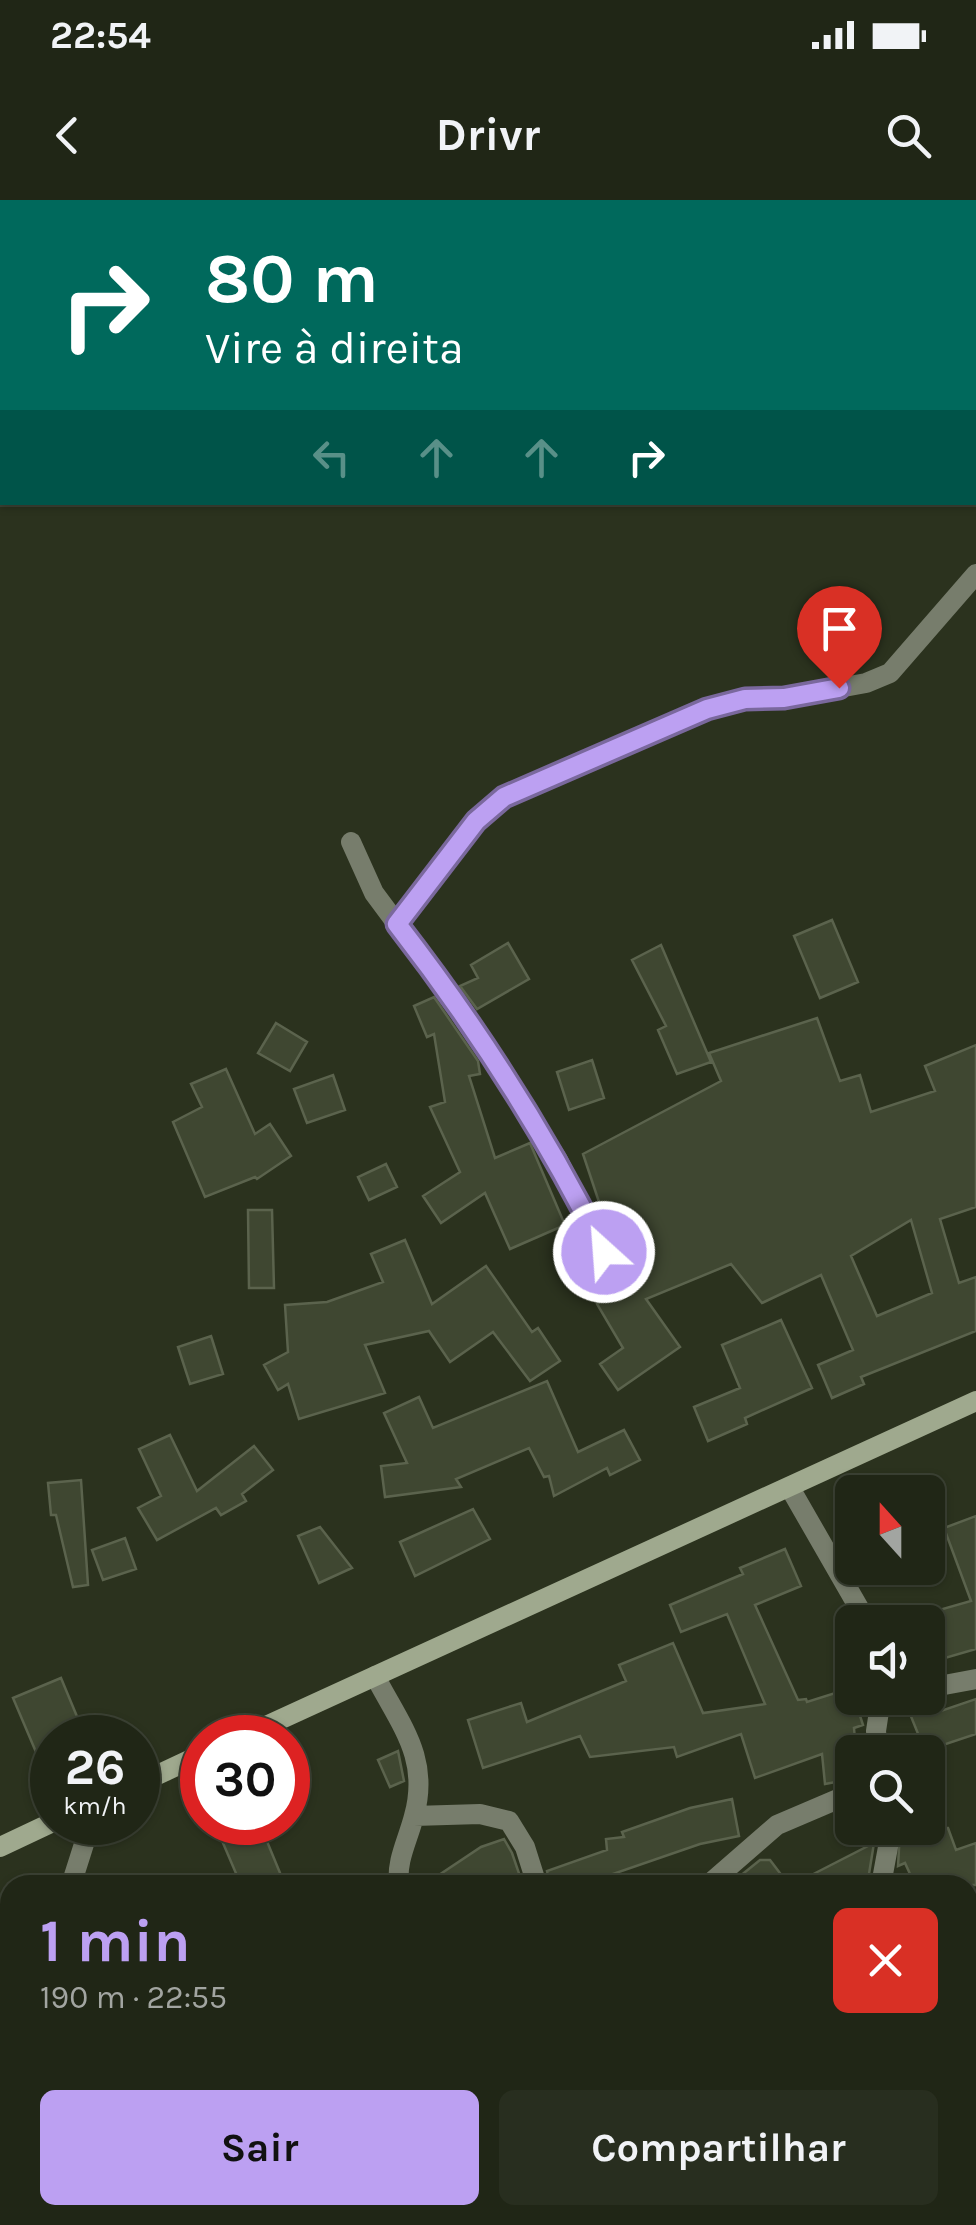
<!DOCTYPE html>
<html lang="pt">
<head>
<meta charset="utf-8">
<style>
	:root { --surface:#202616; --page:#282e1f; --text:#f1f3f6; --muted:#a2a5a1; --line:#3d4335; --accent:#bca0f2 }
	body { margin:0; font-family:Karla,sans-serif; background:var(--page); color:var(--text); height:100vh; display:flex; flex-direction:column; font-size:38px; white-space:nowrap }
	* { box-sizing:border-box; margin:0 }
	p { font-size:32px; color:var(--muted) }
	.icon { flex:none; width:55px; height:55px; fill:none; stroke:currentColor; stroke-width:2; stroke-linecap:round; stroke-linejoin:round }
	.map { position:relative; flex:1; overflow:hidden }
	.side { position:absolute; left:0px; top:1675px; width:978px; height:350px; display:flex; flex-direction:column; background:var(--surface); border-radius:30px 30px 0 0; box-shadow:0 2px 8px #0004,0 0 0 2px var(--line) }
	.side>* { flex:none }
	.top-card { position:absolute; left:0px; top:0px; width:978px; height:305px; box-shadow:0 2px 8px #0004,0 0 0 2px var(--line); background:#00695c; color:#fff; overflow:hidden }
	.needle { width:65px; rotate:339deg }
	.controls { position:absolute; left:835px; top:1275px; display:grid; gap:20px }
	.controls a { display:grid; place-items:center; width:110px; height:110px; border-radius:15px; background:var(--surface); box-shadow:0 2px 8px #0004,0 0 0 2px var(--line); font-size:50px }
	.speed { position:absolute; left:30px; top:1515px; display:flex; gap:20px; font-size:50px; font-weight:700; text-align:center }
	.speed>* { display:grid; place-content:center; width:130px; height:130px; border-radius:50%; background:var(--surface); box-shadow:0 2px 8px #0004,0 0 0 2px var(--line); line-height:1 }
	.speed small { font-size:25px; font-weight:400 }
	.speed .limit { border:15px solid #d22; background:#fff; color:#111 }
	.pin { position:absolute; display:grid; place-items:center; width:85px; height:85px; color:#fff; margin:-102px -42px; border-radius:50% 50% 50% 0; rotate:-45deg; box-shadow:0 0 10px #0007 }
	.pin .icon { rotate:45deg }
	.me { position:absolute; width:110px; margin:-55px; rotate:334deg; stroke-linejoin:round; filter:drop-shadow(0 0 8px #0008) }
	.turn { display:flex; align-items:center; gap:35px; height:210px; padding:0 40px; font-size:45px }
	.turn .icon { width:130px; height:130px; stroke-width:2.5 }
	.turn b { display:block; font-size:70px; line-height:85px }
	.lanes { display:flex; align-items:center; height:95px; padding:0 40px; background:#0003; justify-content:center; gap:50px; direction:ltr }
	.lanes .off { opacity:.35 }
	.round { display:grid; place-items:center; flex:none; width:105px; height:105px; border-radius:15px; background:var(--page) }
	.headline { display:flex; align-items:center; justify-content:space-between; height:170px; padding:0 40px }
	h1 { font-size:60px; font-weight:700; line-height:75px; color:var(--accent) }
	.primary-button { display:flex; gap:20px; margin-top:auto; padding:20px 40px }
	.primary-button a { flex:1; height:115px; border-radius:15px; background:var(--accent); color:#111; font-size:40px; font-weight:700; line-height:115px; text-align:center }
	.primary-button a+a { background:var(--page); color:var(--text) }
	.status { display:flex; justify-content:space-between; align-items:center; height:70px; padding:0 50px; background:var(--surface); direction:ltr }
	.status svg { height:28px; fill:currentColor }
	header { display:flex; justify-content:space-between; align-items:center; height:130px; padding:0 40px; background:var(--surface); font-size:45px; font-weight:700 }
	.map>svg:first-child { display:block }
</style>
</head>
<body>
<div class="status"><b>22:54</b><svg viewBox="0 0 49 12"><path d="M0 12V9h3v3zM5 12V6h3v6zM10 12V3h3v9zM15 12V0h3v12zM26 1h20v11H26zM47 4h2v5h-2z"/></svg></div>
<header><svg class="icon" aria-label="back" viewBox="0 0 24 24"><path d="M15 5l-7 7 7 7"/></svg>Drivr<svg class="icon" aria-label="search" viewBox="0 0 24 24"><circle cx="10" cy="10" r="6"/><path d="M15 15l6 6"/></svg></header>
<div class="map">
<svg width="976" height="2025" viewBox="0 0 976 2025">
	<rect width="100%" height="100%" fill="#2b321e"/>
	<path fill="#3f4731" stroke="#5b634d" stroke-width="2.5" fill-rule="evenodd" d="M832,720L858,782L820,798L794,736Z
		M508,743L529,779L477,809L460,786L478,778L471,765Z
		M661,745L711,862L677,874L658,830L666,826L632,760Z
		M434,797L478,861L480,874L469,876L495,958L530,943L565,1025L510,1049L485,993L441,1023L423,996L460,972L430,907L445,902L434,834L427,837L414,806Z
		M817,818L840,881L860,875L871,912L935,891L925,866L976,845V1007L940,1019L959,1083L976,1077V1131L861,1177L864,1184L832,1198L818,1165L853,1150L821,1075L762,1103L731,1064L646,1099L680,1147L618,1190L600,1164L623,1148L597,1104L632,1083L606,1023L583,954L721,881L709,853ZM911,1020L932,1093L877,1116L851,1056Z
		M276,823L307,842L290,871L258,853Z
		M592,860L604,898L569,910L557,872Z
		M226,869L255,934L270,924L291,956L257,979L255,977L205,997L173,922L202,907L191,884Z
		M333,875L345,910L307,923L294,889Z
		M386,964L397,987L369,1000L358,977Z
		M248,1010H272L274,1088H249Z
		M405,1040L432,1104L486,1066L532,1132L538,1128L560,1161L530,1181L493,1132L450,1162L429,1131L365,1145L385,1193L299,1219L288,1184L278,1190L264,1165L288,1152L285,1105L327,1102L383,1082L371,1054Z
		M781,1120L812,1188L745,1218L747,1224L708,1241L694,1207L740,1188L722,1145Z
		M211,1136L223,1174L190,1184L178,1147Z
		M547,1181L578,1252L624,1230L640,1260L610,1275L607,1268L554,1296L549,1276L544,1277L529,1248L456,1279L461,1287L385,1297L381,1266L407,1263L384,1213L419,1197L433,1228Z
		M170,1235L197,1291L254,1246L273,1270L242,1294L246,1301L221,1315L216,1308L157,1340L138,1308L161,1296L139,1249Z
		M81,1280L88,1385L73,1387L56,1315H51L48,1283Z
		M473,1309L490,1339L415,1376L400,1342Z
		M976,1316V1449L945,1458L932,1412L971,1401L944,1328Z
		M320,1327L352,1368L319,1383L298,1336Z
		M125,1338L136,1369L103,1380L92,1350Z
		M785,1349L801,1386L755,1405L798,1500L806,1499L807,1502L851,1488L863,1525L854,1528L856,1552H852V1579L825,1584L822,1554L755,1578L741,1534L677,1557L674,1547L590,1557L580,1536L483,1568L468,1520L521,1503L527,1522L626,1481L619,1465L673,1443L703,1513L765,1504L727,1414L681,1432L670,1405L743,1374L740,1368Z
		M61,1478L83,1531L69,1538H52V1545L36,1552L13,1498Z
		M976,1499V1534L925,1551L908,1509L933,1501L938,1512Z
		M398,1551L404,1581L390,1587L378,1560Z
		M732,1599L739,1636L700,1644L607,1676L610,1685H550L547,1671L607,1650L606,1639L624,1637L622,1632L690,1608Z
		M214,1622H259L285,1685H241Z
		M909,1628H948L956,1650L976,1643V1685H915L905,1663L898,1666L900,1632Z
		M504,1639L512,1653L523,1685H424L481,1647Z
		M874,1643L868,1680L856,1685H792Z
		M760,1660H770L789,1685H729Z"/>
	<g fill="none" stroke-linecap="round" stroke-linejoin="round">
		<path stroke="#777d6c" stroke-width="20" d="M351,642L374,693L463,813L558,960L604,1052
			M397,724L476,621L505,597L707,509L745,499L784,498L866,483L890,473L976,374
			M790,1288L867,1422
			M375,1476C401,1526 430,1558 414,1616C408,1640 396,1660 399,1685
			M928,1488L976,1479
			M878,1552L876,1531L881,1498
			M414,1616L480,1614L509,1621L525,1647L537,1685
			M71,1685L91,1622
			M708,1685L777,1625L852,1593
			M881,1685L888,1647L886,1628
			M968,1768L976,1764
			M968,1958L976,1955
			M275,2015V2025
			M0,2018L10,2005
			M698,2025L752,2015"/>
		<path stroke="#9fa98e" stroke-width="20" d="M240,1538L976,1201
			M138,1584L202,1554
			M0,1647L53,1622"/>
	</g>
	<g fill="none" stroke-linecap="round" stroke-linejoin="round">
		<defs>
			<path id="route" d="M604,1052C547,936 476,826 397,724L476,621L504,597L707,509L745,499L784,498L839,488"/>
		</defs>
		<use href="#route" stroke="#7a689d" stroke-width="25"/>
		<use href="#route" stroke="#bca0f2" stroke-width="18"/>
	</g>
</svg>
<div class="controls">
<a><svg class="needle" viewBox="-14 -14 28 28"><path d="M0-13l5 13h-10z" fill="#e53935"/><path d="M0 13l5-13h-10z" fill="#a2a5a1"/></svg></a>
<a><svg class="icon" aria-label="sound" viewBox="0 0 24 24"><path d="M4 9h4l5-4v14l-5-4H4zM17 9q2 3 0 6"/></svg></a>
<a><svg class="icon" aria-label="search" viewBox="0 0 24 24"><circle cx="10" cy="10" r="6"/><path d="M15 15l6 6"/></svg></a>
</div>
<div class="speed"><div>26<small>km/h</small></div><div class="limit">30</div></div>
<div class="pin" style="left:839px;top:488px;background:#d93025"><svg class="icon" aria-label="arrive" viewBox="0 0 24 24"><path d="M6 21V4h12l-3 4 3 4H6"/></svg></div>
<svg class="me" style="left:604px;top:1052px" viewBox="-20 -20 40 40"><circle r="17" fill="#bca0f2" stroke="#fff" stroke-width="3"/><path d="M0-11L8 9 0 5-8 9z" fill="#fff"/></svg>
<div class="top-card">
<div class="turn"><svg class="icon" aria-label="right" viewBox="0 0 24 24"><path d="M7 20v-9h11M14 6l5 5-5 5"/></svg><div><b>80 m</b>Vire à direita</div></div>
<div class="lanes"><svg class="icon off" aria-label="left" viewBox="0 0 24 24"><path d="M17 20v-9H6M10 6l-5 5 5 5"/></svg><svg class="icon off" aria-label="ahead" viewBox="0 0 24 24"><path d="M12 20V5M6 11l6-6 6 6"/></svg><svg class="icon off" aria-label="ahead" viewBox="0 0 24 24"><path d="M12 20V5M6 11l6-6 6 6"/></svg><svg class="icon" aria-label="right" viewBox="0 0 24 24"><path d="M7 20v-9h11M14 6l5 5-5 5"/></svg></div>
</div>
<section class="side">
<div class="headline"><div><h1>1 min</h1><p>190 m · 22:55</p></div><a class="round" style="background:#d93025;color:#fff"><svg class="icon" aria-label="close" viewBox="0 0 24 24"><path d="M6 6l12 12M18 6L6 18"/></svg></a></div>
<div class="primary-button"><a>Sair</a><a>Compartilhar</a></div>
</section>
</div>
</body>
</html>
